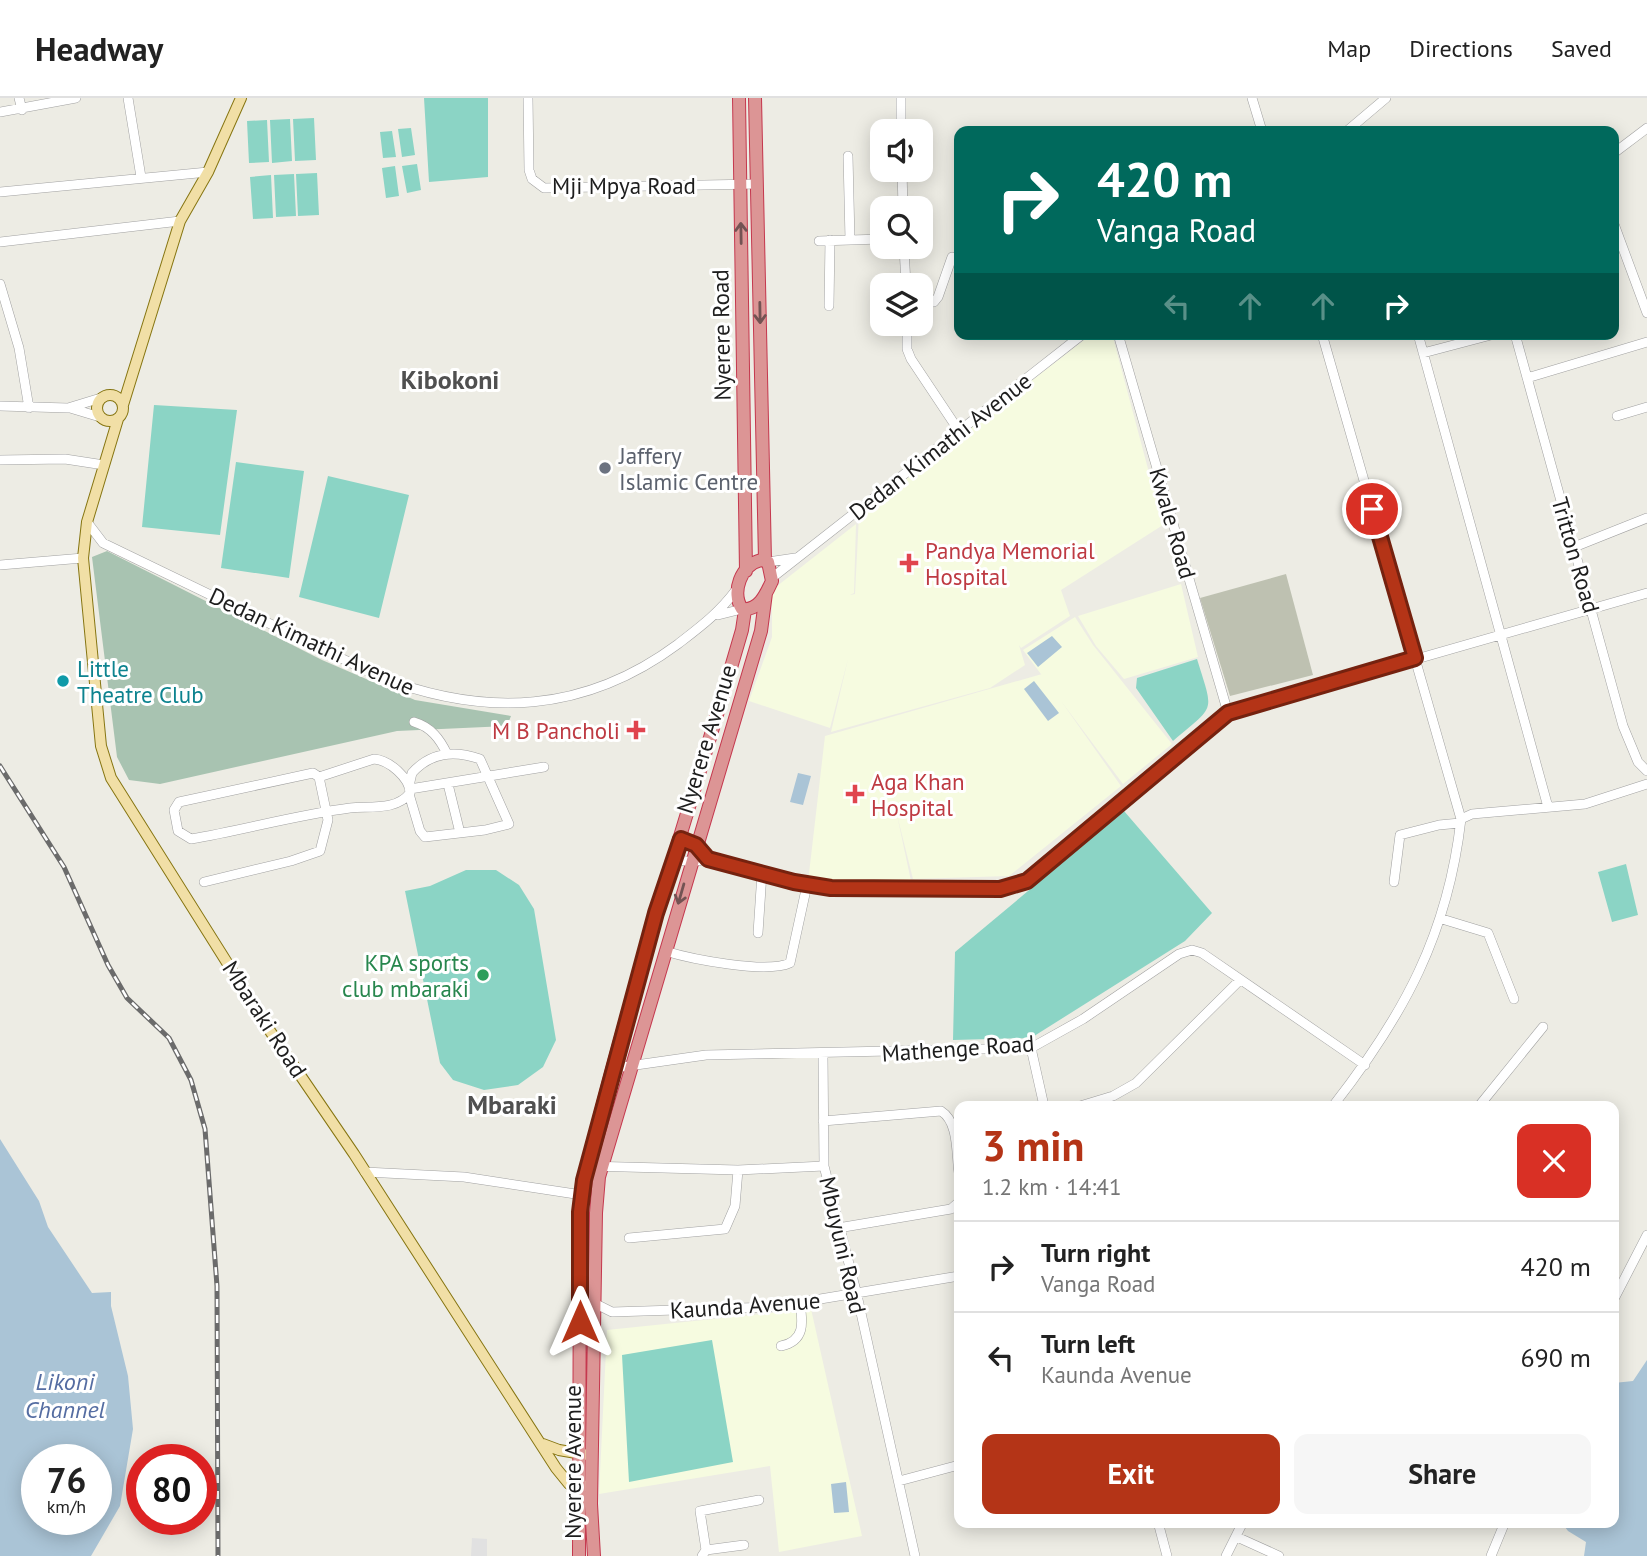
<!DOCTYPE html>
<html lang="en">
<head>
<meta charset="utf-8">
<style>
	:root { --surface:#fff; --page:#f6f6f6; --text:#222; --muted:#767676; --line:#e0e0e0; --accent:#b43417 }
	body { margin:0; font-family:"PT Sans",sans-serif; background:var(--page); color:var(--text); height:100vh; display:flex; flex-direction:column; font-size:26px; white-space:nowrap }
	* { box-sizing:border-box; margin:0 }
	p { font-size:23px; color:var(--muted) }
	.icon { flex:none; width:38px; height:38px; fill:none; stroke:currentColor; stroke-width:2; stroke-linecap:round; stroke-linejoin:round }
	.map { position:relative; flex:1; overflow:hidden }
	.sheet { position:absolute; left:954px; top:1003px; width:665px; height:427px; display:flex; flex-direction:column; background:var(--surface); border-radius:14px; box-shadow:0 4px 18px #0003 }
	.sheet>* { flex:none }
	.hud { position:absolute; left:954px; top:28px; width:665px; height:214px; border-radius:14px; box-shadow:0 4px 18px #0003; background:#00695c; color:#fff; overflow:hidden }
	.tools { position:absolute; left:870px; top:21px; display:grid; gap:14px }
	.tools a { display:grid; place-items:center; width:63px; height:63px; border-radius:14px; background:var(--surface); box-shadow:0 4px 18px #0003; font-size:35px }
	.speed { position:absolute; left:21px; top:1346px; display:flex; gap:14px; font-size:35px; font-weight:700; text-align:center }
	.speed>* { display:grid; place-content:center; width:91px; height:91px; border-radius:50%; background:var(--surface); box-shadow:0 4px 18px #0003; line-height:1 }
	.speed small { font-size:18px; font-weight:400 }
	.speed .limit { border:10px solid #d22; background:#fff; color:#111 }
	.pin { position:absolute; display:grid; place-items:center; width:60px; height:60px; color:#fff; margin:-30px; border:4px solid #fff; border-radius:50%; box-shadow:0 2px 7px #0007 }
	.me { position:absolute; width:77px; margin:-38px; rotate:0deg; stroke-linejoin:round; filter:drop-shadow(0 0 5px #0008) }
	.turn { display:flex; align-items:center; gap:24px; height:147px; padding:0 28px; font-size:32px }
	.turn .icon { width:91px; height:91px; stroke-width:2.5 }
	.turn b { display:block; font-size:49px; line-height:60px }
	.lanes { display:flex; align-items:center; height:66px; padding:0 28px; background:#0003; justify-content:center; gap:35px; direction:ltr }
	.lanes .off { opacity:.35 }
	.round { display:grid; place-items:center; flex:none; width:74px; height:74px; border-radius:14px; background:var(--page) }
	.overview { display:flex; align-items:center; justify-content:space-between; height:119px; padding:0 28px }
	h1 { font-size:42px; font-weight:600; line-height:52px; color:var(--accent) }
	.cta { display:flex; gap:14px; margin-top:auto; padding:14px 28px }
	.cta a { flex:1; height:80px; border-radius:14px; background:var(--accent); color:#fff; font-size:28px; font-weight:600; line-height:80px; text-align:center }
	.cta a+a { background:var(--page); color:var(--text) }
	ul { padding:0; list-style:none }
	li { display:flex; align-items:center; gap:21px; height:91px; padding:0 28px; border-top:2px solid var(--line) }
	li div { flex:1 }
	li b { display:block; font-size:26px }
	li em { font-style:normal }
	header { display:flex; align-items:center; gap:42px; box-sizing:border-box; height:98px; padding:0 35px; background:var(--surface); border-bottom:2px solid var(--line) }
	header strong { font-size:33px }
	nav { display:flex; gap:38px; margin-inline-start:auto; font-size:24px }
	.map>svg:first-child { display:block }
</style>
</head>
<body>
<header>
<strong>Headway</strong>
<nav><a>Map</a><a>Directions</a><a>Saved</a></nav>
</header>
<div class="map">
<svg width="1647" height="1458" viewBox="0 0 1647 1458">
	<rect width="100%" height="100%" fill="#edece4"/>
	<path fill="#f6fbe0" d="M1092,236H1112L1163,427L1061,492L1070,518L1021,550L1019,547L1025,567L990,590L831,634L848,561L830,630L749,603L772,539V492L856,426L854,495L850,497L855,496L859,417Z
		M1181,486L1198,559L1124,581L1096,548L1078,518Z
		M1075,519L1093,547L1172,646L1123,686L1023,552Z
		M1042,576L1121,688L1009,778L913,781L897,717L911,783L808,784L825,638Z
		M811,1211L862,1438L779,1454L770,1368L599,1396L607,1232Z"/>
	<path fill="#bec1b1" d="M1286,476L1313,577L1230,598L1200,500Z"/>
	<path fill="#a8c3b1" d="M107,453L322,562L415,602L511,618L507,628L397,633L160,686L129,682L117,659L92,459Z"/>
	<path fill="#8bd4c5" d="M424,0H488V79L429,84Z
		M314,20L316,62L295,63L293,21Z
		M290,21L292,63L272,65L270,22Z
		M267,22L269,64L249,65L247,23Z
		M411,30L415,57L402,59L398,31Z
		M392,33L396,59L383,60L380,34Z
		M417,66L421,92L407,95L402,68Z
		M395,68L399,98L386,100L382,70Z
		M317,75L319,117L298,118L296,76Z
		M294,76L296,118L276,119L274,77Z
		M271,77L273,120L253,121L250,79Z
		M154,307L237,312L220,437L142,429Z
		M236,364L304,373L289,480L221,470Z
		M328,378L409,397L379,520L299,499Z
		M1197,561C1214,616 1216,606 1173,643L1136,590L1137,580Z
		M1124,713L1212,815L1185,843L1031,940L953,942L955,854Z
		M1626,766L1638,817L1612,824L1598,774Z
		M466,772H496L519,787L534,811L556,942L543,969L518,987L484,992L453,982L440,965L405,793L430,788Z
		M712,1242L733,1364L629,1384L622,1257Z"/>
	<path fill="#e1e1e1" d="M472,1440L487,1441V1458H471Z"/>
	<path fill="#aac4d6" fill-rule="evenodd" d="M1052,538L1062,549L1038,569L1027,555Z
		M1034,583L1059,615L1048,623L1024,591Z
		M798,675L811,678L803,707L790,704Z
		M0,1041L39,1103L48,1129L92,1195L111,1194V1208L128,1278L133,1331L120,1408L91,1458H0ZM37,1362H96V1421H37Z
		M1647,1262V1458H1584L1586,1444L1568,1433L1562,1425L1614,1424V1285L1633,1283Z
		M846,1384L849,1414L834,1415L831,1386Z"/>
	<g fill="none" stroke-linecap="round" stroke-linejoin="round">
		<defs>
			<path id="minor" d="M19,0L22,12
				M128,0L141,79
				M528,0L529,72L532,81L544,90L757,86
				M901,0V33
				M1252,0L1262,33
				M0,14L76,0
				M1347,33L1386,0
				M1614,55L1647,30
				M848,58L850,142
				M902,72L903,110
				M0,94L208,74
				M1614,126L1647,215
				M819,143L882,141
				M0,144L180,123
				M904,149L906,187
				M0,186L19,250L29,310
				M920,205L934,204L938,199L952,159
				M829,208L830,142
				M907,226V251L911,261L959,333
				M1118,236L1228,615
				M1322,236L1461,721C1448,836 1404,917 1333,1008
				M1418,236L1548,709
				M1515,236L1623,628L1638,664L1647,673
				M1423,255L1495,236
				M1527,280L1647,244
				M0,308L68,310L104,299
				M70,310L100,319
				M1617,318L1647,309
				M0,362L65,361L104,367
				M87,424L103,445L380,579C486,620 585,615 678,546C700,529 719,515 736,492
				M1574,449L1647,420
				M768,464L795,460
				M0,467L83,460
				M773,479L1083,236
				M718,517L742,511
				M414,624C431,629 440,641 447,656
				M374,661C389,662 410,680 410,695C396,713 370,708 350,710C296,717 244,732 191,741L178,733L174,712L179,704L313,675L319,679Z
				M448,686L460,735
				M410,691L544,669
				M409,696L420,733L425,739L485,732L509,726L480,661C454,652 431,654 412,675L409,688
				M1461,721L1472,716L1585,706L1647,686
				M675,761L691,764L708,761L794,784L831,790L1000,791L1027,783L1040,775L1228,615L1647,495
				M204,784L291,763L320,753L328,722L319,679
				M1394,784L1400,737L1439,727L1460,725
				M1442,821L1488,835L1514,901
				M758,835L762,775
				M665,853C691,861 766,876 790,865L807,787
				M1031,950L1044,1008
				M823,957L824,1068
				M615,970L706,957L1031,950L1083,921L1179,856L1192,852L1202,855L1365,967
				M1080,1008L1113,998L1136,985L1240,882
				M1479,1008L1543,929
				M823,1023L941,1013C959,1024 956,1056 959,1075
				M587,1068L738,1072L824,1068L857,1197L915,1458
				M365,1074L464,1079L582,1097
				M838,1130L939,1113L951,1111L959,1104
				M629,1140L725,1131L735,1108L738,1072
				M1614,1201L1647,1137
				M580,1204L594,1205L612,1214L772,1209L959,1178
				M781,1248C805,1243 803,1225 800,1205
				M899,1383L959,1367
				M1158,1424L1167,1458
				M1237,1439L1279,1458
				M706,1452L744,1447
				M702,1458L706,1452L700,1413L759,1402
				M1226,1458L1243,1424
				M1491,1458L1505,1424"/>
			<path id="major" d="M97 310a13 13 0 1 1 26 0a13 13 0 1 1-26 0Z
				M123,307L180,123L208,74L241,0
				M118,321L87,424L83,460L101,648L111,680L270,933L354,1056L556,1370L569,1386L586,1388
				M543,1346L559,1352L588,1357"/>
			<path id="highway" d="M739,0L746,473
				M755,0L765,462
				M761,462L768,464L772,483C766,496 759,513 742,511C731,494 741,467 761,462Z
				M579,1458L580,1114L584,1082C628,896 689,715 742,532L745,512
				M594,1458L591,1406L596,1115L599,1079L761,533L766,495"/>
		</defs>
		<use href="#minor" stroke="#a1a1a1" stroke-width="10"/>
		<use href="#major" stroke="#867511" stroke-width="12"/>
		<use href="#highway" stroke="#c5384e" stroke-width="14"/>
		<use href="#minor" stroke="#fff" stroke-width="9"/>
		<use href="#major" stroke="#f1dfa6" stroke-width="10"/>
		<use href="#highway" stroke="#dc9595" stroke-width="12"/>
		<defs>
			<path id="rail" d="M0,668L64,769L108,867L127,900L169,940L191,982L205,1031L217,1188L218,1458"/>
		</defs>
		<use href="#rail" stroke="#6b6b6b" stroke-width="5"/>
		<use href="#rail" stroke="#fff" stroke-width="2.5" stroke-dasharray="8" stroke-linecap="butt"/>
	</g>
	<defs><path id="oneway-shaft" d="M-6 0H5M1.5-3L5.5 0L1.5 3" fill="none" stroke-width="1.6" stroke-linecap="round" stroke-linejoin="round" transform="scale(1.75)"/></defs>
	<g stroke="#735353">
		<use href="#oneway-shaft" transform="translate(741 135) rotate(-91)"/>
		<use href="#oneway-shaft" transform="translate(760 215) rotate(89)"/>
		<use href="#oneway-shaft" transform="translate(681 796) rotate(106)"/>
	</g>
	<g fill="none" stroke-linecap="round" stroke-linejoin="round">
		<defs>
			<path id="route" d="M580,1224V1114L584,1082L656,815L681,741L696,747L708,761L794,784L831,790L1000,791L1027,783L1228,615L1415,560L1372,411"/>
		</defs>
		<use href="#route" stroke="#75220f" stroke-width="18"/>
		<use href="#route" stroke="#b43417" stroke-width="12"/>
	</g>
	<circle fill="#6b7280" stroke="#fff" stroke-width="2.5" cx="605" cy="370" r="7"/>
	<g fill="#e0444e" stroke="#fff" stroke-width="2.5">
		<path d="M905.5 454.5h7v7h7v7h-7v7h-7v-7h-7v-7h7z"/>
		<path d="M632.5 621.5h7v7h7v7h-7v7h-7v-7h-7v-7h7z"/>
		<path d="M851.5 685.5h7v7h7v7h-7v7h-7v-7h-7v-7h7z"/>
	</g>
	<circle fill="#0f9aa8" stroke="#fff" stroke-width="2.5" cx="63" cy="583" r="7"/>
	<circle fill="#2e9e5b" stroke="#fff" stroke-width="2.5" cx="483" cy="877" r="7"/>
	<g text-anchor="middle" dominant-baseline="central" stroke-width="6" stroke-linejoin="round" paint-order="stroke">
		<g font-size="23" fill="#1d1d1d" stroke="#fff">
			<text x="624" y="87">Mji Mpya Road</text>
			<text transform="translate(721 237) rotate(-91)">Nyerere Road</text>
			<text transform="translate(940 348) rotate(-38)">Dedan Kimathi Avenue</text>
			<text transform="translate(1173 425) rotate(74)">Kwale Road</text>
			<text transform="translate(1576 457) rotate(74)">Tritton Road</text>
			<text transform="translate(312 543) rotate(25)">Dedan Kimathi Avenue</text>
			<text transform="translate(706 641) rotate(-73)">Nyerere Avenue</text>
			<text transform="translate(265 921) rotate(57)">Mbaraki Road</text>
			<text transform="translate(958 950) rotate(-4)">Mathenge Road</text>
			<text transform="translate(843 1147) rotate(77)">Mbuyuni Road</text>
			<text transform="translate(745 1207) rotate(-4)">Kaunda Avenue</text>
			<text transform="translate(572 1364) rotate(-90)">Nyerere Avenue</text>
		</g>
		<g font-size="23" fill="#5b616d" stroke="#fff" text-anchor="start">
			<text x="619" y="357">Jaffery<tspan x="619" dy="26">Islamic Centre</tspan></text>
		</g>
		<g font-size="23" fill="#be3a42" stroke="#fff" text-anchor="start">
			<text x="925" y="452">Pandya Memorial<tspan x="925" dy="26">Hospital</tspan></text>
			<text x="620" y="632" text-anchor="end">M B Pancholi</text>
			<text x="871" y="683">Aga Khan<tspan x="871" dy="26">Hospital</tspan></text>
		</g>
		<g font-size="23" fill="#0d838f" stroke="#fff" text-anchor="start">
			<text x="77" y="570">Little<tspan x="77" dy="26">Theatre Club</tspan></text>
		</g>
		<g font-size="23" fill="#27864d" stroke="#fff" text-anchor="end">
			<text x="469" y="864">KPA sports<tspan x="469" dy="26">club mbaraki</tspan></text>
		</g>
		<g font-size="24" font-style="italic" fill="#556da2" stroke="#fff">
			<text x="65" y="1283">Likoni<tspan x="65" dy="28">Channel</tspan></text>
		</g>
		<g font-size="26" font-weight="bold" fill="#505050" stroke="#fff">
			<text x="450" y="281">Kibokoni</text>
			<text x="512" y="1006">Mbaraki</text>
		</g>
	</g>
</svg>
<div class="tools">
<a><svg class="icon" aria-label="sound" viewBox="0 0 24 24"><path d="M4 9h4l5-4v14l-5-4H4zM17 9q2 3 0 6"/></svg></a>
<a><svg class="icon" aria-label="search" viewBox="0 0 24 24"><circle cx="10" cy="10" r="6"/><path d="M15 15l6 6"/></svg></a>
<a><svg class="icon" aria-label="layers" viewBox="0 0 24 24"><path d="M12 4l9 5-9 5-9-5zM3 14l9 5 9-5"/></svg></a>
</div>
<div class="speed"><div>76<small>km/h</small></div><div class="limit">80</div></div>
<div class="pin" style="left:1372px;top:411px;background:#d93025"><svg class="icon" aria-label="arrive" viewBox="0 0 24 24"><path d="M6 21V4h12l-3 4 3 4H6"/></svg></div>
<svg class="me" style="left:580px;top:1224px" viewBox="-20 -20 40 40"><path d="M0-17L14 15 0 8-14 15z" fill="#b43417" stroke="#fff" stroke-width="4"/></svg>
<div class="hud">
<div class="turn"><svg class="icon" aria-label="right" viewBox="0 0 24 24"><path d="M7 20v-9h11M14 6l5 5-5 5"/></svg><div><b>420 m</b>Vanga Road</div></div>
<div class="lanes"><svg class="icon off" aria-label="left" viewBox="0 0 24 24"><path d="M17 20v-9H6M10 6l-5 5 5 5"/></svg><svg class="icon off" aria-label="ahead" viewBox="0 0 24 24"><path d="M12 20V5M6 11l6-6 6 6"/></svg><svg class="icon off" aria-label="ahead" viewBox="0 0 24 24"><path d="M12 20V5M6 11l6-6 6 6"/></svg><svg class="icon" aria-label="right" viewBox="0 0 24 24"><path d="M7 20v-9h11M14 6l5 5-5 5"/></svg></div>
</div>
<section class="sheet">
<div class="overview"><div><h1>3 min</h1><p>1.2 km · 14:41</p></div><a class="round" style="background:#d93025;color:#fff"><svg class="icon" aria-label="close" viewBox="0 0 24 24"><path d="M6 6l12 12M18 6L6 18"/></svg></a></div>
<ul>
<li><svg class="icon" aria-label="right" viewBox="0 0 24 24"><path d="M7 20v-9h11M14 6l5 5-5 5"/></svg><div><b>Turn right</b><p>Vanga Road</p></div><em>420 m</em></li>
<li><svg class="icon" aria-label="left" viewBox="0 0 24 24"><path d="M17 20v-9H6M10 6l-5 5 5 5"/></svg><div><b>Turn left</b><p>Kaunda Avenue</p></div><em>690 m</em></li>
</ul>
<div class="cta"><a>Exit</a><a>Share</a></div>
</section>
</div>
</body>
</html>
